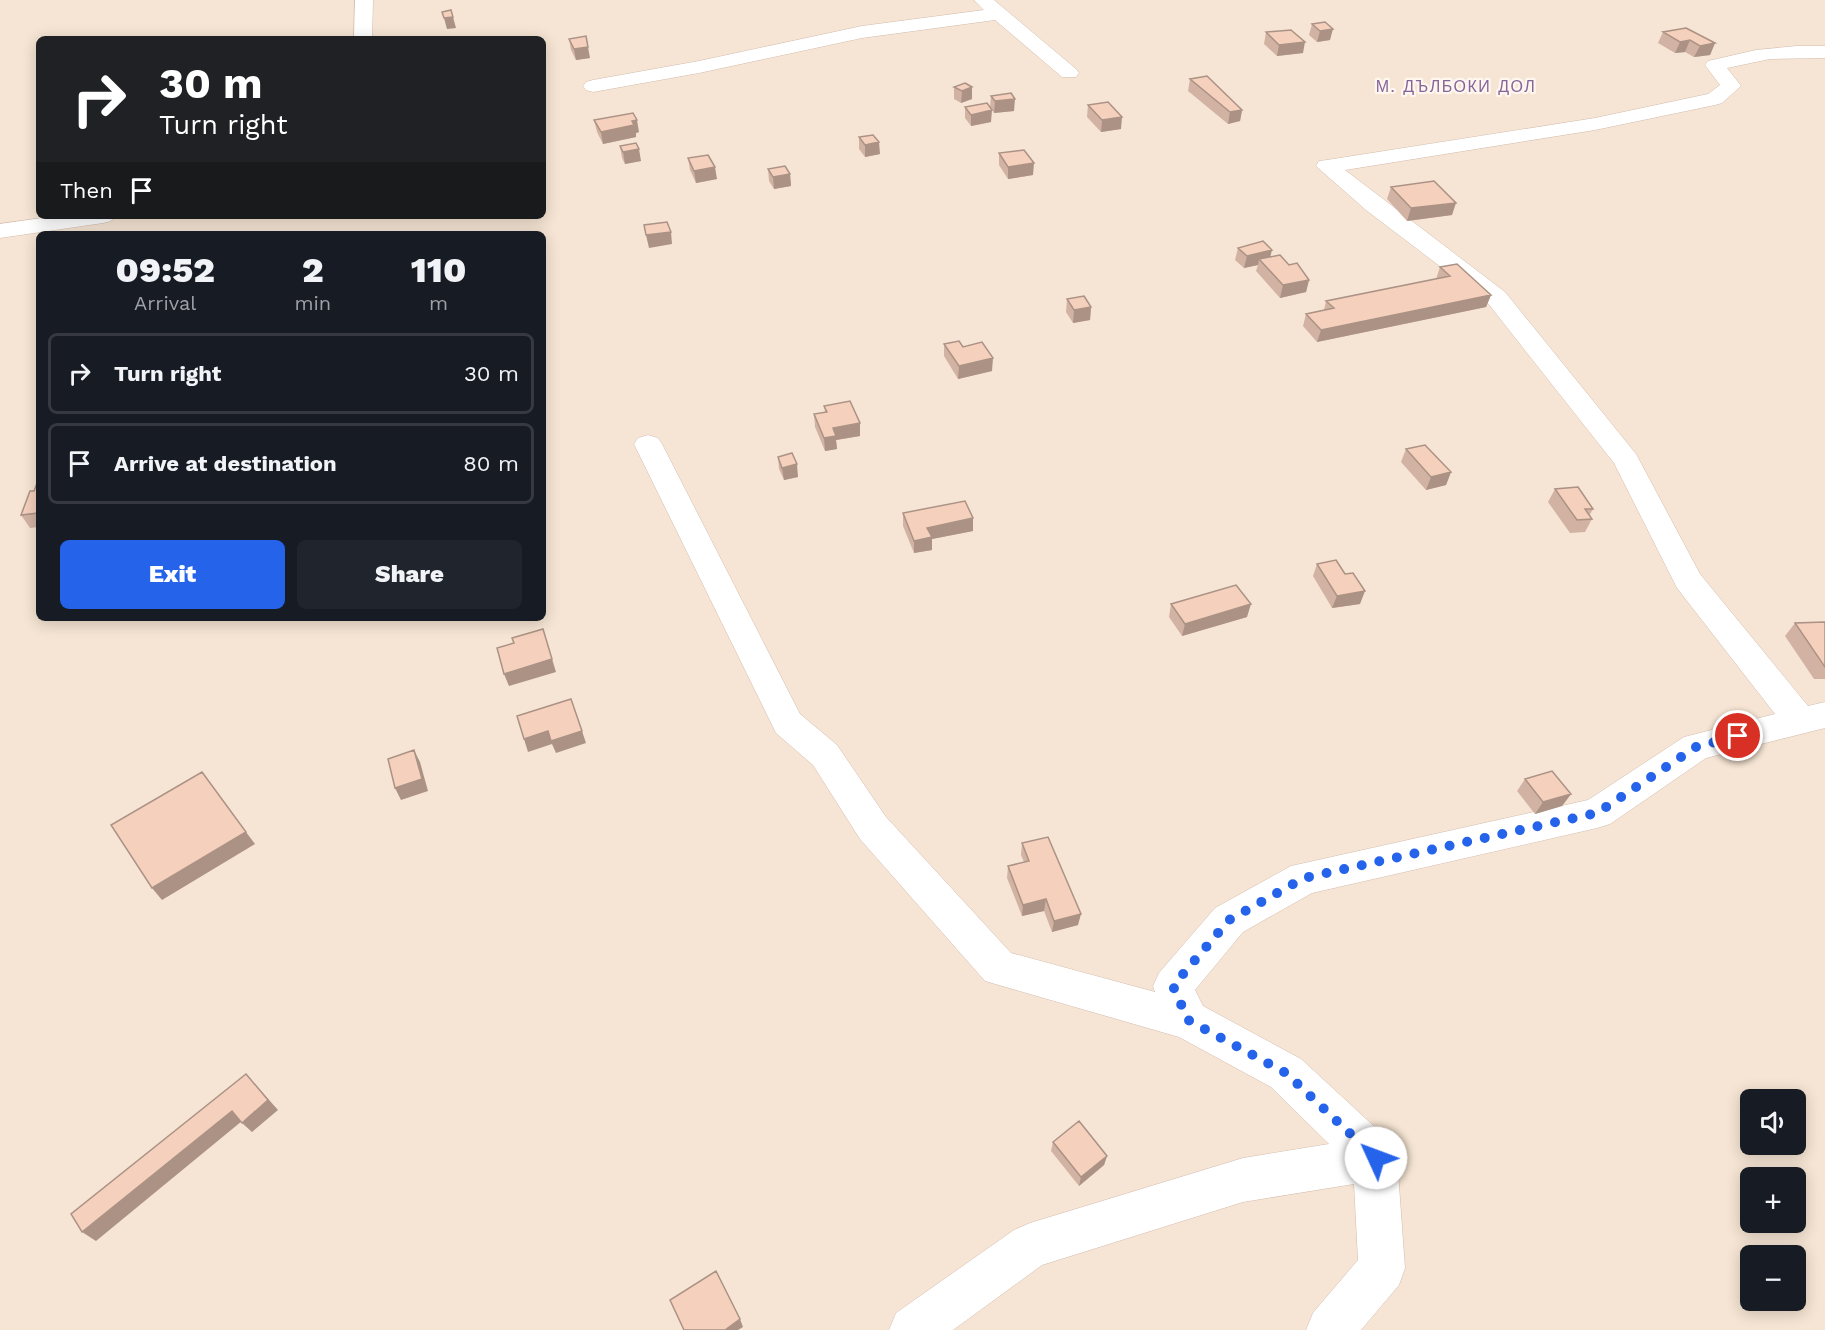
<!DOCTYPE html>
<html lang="en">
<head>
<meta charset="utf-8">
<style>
	:root { --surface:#171b24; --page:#20242c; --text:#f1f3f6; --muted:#9ea1a6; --line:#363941; --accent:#2563eb }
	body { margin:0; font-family:"Work Sans",sans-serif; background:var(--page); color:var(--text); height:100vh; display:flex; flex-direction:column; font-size:22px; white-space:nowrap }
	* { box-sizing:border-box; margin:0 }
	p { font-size:20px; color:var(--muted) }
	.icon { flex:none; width:33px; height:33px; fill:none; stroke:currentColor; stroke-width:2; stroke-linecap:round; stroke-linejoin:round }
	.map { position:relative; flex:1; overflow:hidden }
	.side { position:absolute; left:36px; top:231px; width:510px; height:390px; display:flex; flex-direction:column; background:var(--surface); border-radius:9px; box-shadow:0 3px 15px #0003 }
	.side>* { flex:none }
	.guide { position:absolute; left:36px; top:36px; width:510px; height:183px; border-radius:9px; box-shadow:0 3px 15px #0003; background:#202124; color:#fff; overflow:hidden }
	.controls { position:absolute; left:1740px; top:1089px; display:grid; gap:12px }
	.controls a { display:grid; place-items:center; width:66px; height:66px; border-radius:9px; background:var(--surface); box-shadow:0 3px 15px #0003; font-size:30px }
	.pin { position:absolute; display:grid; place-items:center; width:51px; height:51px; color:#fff; margin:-26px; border:3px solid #fff; border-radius:50%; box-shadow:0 2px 6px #0007 }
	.me { position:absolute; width:66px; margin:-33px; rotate:313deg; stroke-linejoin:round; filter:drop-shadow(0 0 4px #0008) }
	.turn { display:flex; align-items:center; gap:21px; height:126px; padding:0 24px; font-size:27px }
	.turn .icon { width:78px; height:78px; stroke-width:2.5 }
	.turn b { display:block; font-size:42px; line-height:51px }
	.then { display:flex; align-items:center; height:57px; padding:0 24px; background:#0003; gap:12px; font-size:22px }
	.eta { display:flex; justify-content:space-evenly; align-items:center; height:102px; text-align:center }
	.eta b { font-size:36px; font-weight:800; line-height:42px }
	.button { display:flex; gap:12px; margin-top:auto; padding:12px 24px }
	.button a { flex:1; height:69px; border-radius:9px; background:var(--accent); color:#fff; font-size:24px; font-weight:800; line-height:69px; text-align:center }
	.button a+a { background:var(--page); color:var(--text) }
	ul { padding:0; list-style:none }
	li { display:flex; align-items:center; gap:18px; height:81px; margin:0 12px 9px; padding:0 12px; border:3px solid var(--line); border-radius:9px }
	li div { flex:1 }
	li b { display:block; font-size:22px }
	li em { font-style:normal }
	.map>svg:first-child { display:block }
</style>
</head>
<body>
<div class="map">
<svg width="1825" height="1330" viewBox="0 0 1825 1330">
	<rect width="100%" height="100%" fill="#fdf3e6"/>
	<path fill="#f6e5d4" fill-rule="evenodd" d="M0,0H1825V1330H0ZM39,39H543V216H39ZM39,234H543V618H39ZM1750,1100H1796V1144H1750ZM1750,1178H1796V1222H1750ZM1750,1256H1796V1300H1750Z"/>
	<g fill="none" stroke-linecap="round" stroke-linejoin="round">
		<defs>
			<path id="minor" d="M355,0H373L372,39H354Z
				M974,0H994L1076,69L1079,73L1076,77H1062L995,20L862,38L699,73L593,92L586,90L583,86L586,82L593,80L699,61L862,26L984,10Z
				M1797,46H1825V58L1770,59L1727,68L1741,86L1722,103L1715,105L1595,130L1345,170L1505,292L1636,454L1700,574L1808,706L1825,702V728L1706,758L1610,824L1597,828L1312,893L1243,932L1195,990L1203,1006L1301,1059L1391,1142L1397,1158L1405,1268L1399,1285L1361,1330H1306L1313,1313L1358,1260L1354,1184L1243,1202L1042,1265L953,1330H889L896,1313L1014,1230L1030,1223L1243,1158L1329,1144L1271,1087L1179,1037L985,981L860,839L813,765L776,733L634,444L638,438L648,435L658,438L662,444L800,714L837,745L886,817L1011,953L1155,992L1153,986L1159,973L1215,908L1291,866L1588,800L1684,737L1775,714L1677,588L1614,463L1487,302L1366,210L1316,166L1319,161L1327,160L1595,118L1708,94L1720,85L1705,65L1708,61L1756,50Z
				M56,216H114L111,221L103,223L0,238V224Z"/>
		</defs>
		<use href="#minor" stroke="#d3bcae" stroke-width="1"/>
		<use href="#minor" fill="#fff" fill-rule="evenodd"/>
	</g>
	<path fill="#d2b3a3" d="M1312,24L1330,40L1317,42L1309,35Z
		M1266,32L1303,53L1277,56L1264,44Z
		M1663,32L1715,43L1710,55L1694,57L1685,52L1675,53L1658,43Z
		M569,39L590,58L576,60L571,50Z
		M1190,79L1242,110L1240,121L1228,124L1188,91Z
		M965,83L972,99L961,103L954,99V87Z
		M991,96L1014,111L994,113L990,107Z
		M1088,105L1121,129L1101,132L1087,117Z
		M965,107L991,122L971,126L965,118Z
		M594,120L639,132L636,133V137L603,144L597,132Z
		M859,137L880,154L865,157L859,149Z
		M620,146L641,161L625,164L622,158Z
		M999,153L1033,175L1008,179L999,165Z
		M688,158L717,179L696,183L690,170Z
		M768,169L790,174L791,186L774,189L769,181Z
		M1391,187L1452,215L1407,221L1387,199Z
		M1238,248L1271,256L1289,265L1309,280L1306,292L1280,298L1256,271L1258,265L1244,268L1235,260Z
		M1440,267L1491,295L1486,307L1317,342L1303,326L1306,314L1324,310L1326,301L1436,279Z
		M1067,299L1091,307L1090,320L1073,323L1066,312Z
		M944,344L963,347L992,371L958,379L944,356Z
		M824,406L860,423V436L836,440L837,449L825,451L815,427L814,414L825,412Z
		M1406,449L1451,472L1446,485L1426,490L1401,462Z
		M778,457L798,477L784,480L779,469Z
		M39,478V527L30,528L21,515L34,491Z
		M1555,489L1593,509L1589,516L1592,519L1585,532L1570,533L1548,502Z
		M903,513L973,518V531L932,539V550L914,553L903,526Z
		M1317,564L1360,604L1332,608L1313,576Z
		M1171,604L1247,617L1182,636L1169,617Z
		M1825,622V679H1814L1785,636L1795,623Z
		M1525,779L1571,794L1562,806L1535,814L1517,791Z
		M1022,843L1078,925L1052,932L1044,911L1022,916L1007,878L1008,866L1024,862L1021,855Z
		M1053,1142L1107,1156L1104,1165L1079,1186L1051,1151Z"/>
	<path fill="#ab9284" d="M453,17L456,28L447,29L444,18Z
		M1333,29L1330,40L1317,42L1320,31Z
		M1690,40L1685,52L1675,53L1680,42Z
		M1305,42L1303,53L1277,56L1279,45Z
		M1715,43L1710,55L1694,57L1700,46Z
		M588,47L590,58L576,60L574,49Z
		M972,87V99L961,103L962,91Z
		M1015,99L1014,111L994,113L995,101Z
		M992,110L991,122L971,126V115Z
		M1242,110L1240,121L1228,124L1230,112Z
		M1122,117L1121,129L1101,132L1102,120Z
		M637,120L639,132L636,133V137L603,144L601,132Z
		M879,142L880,154L865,157V145Z
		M639,149L641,161L625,164L623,152Z
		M1034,163L1033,175L1008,179V167Z
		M715,167L717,179L696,183L694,171Z
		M790,174L791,186L774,189L773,177Z
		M1456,203L1452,215L1407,221L1411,208Z
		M671,232L672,244L649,248L646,235Z
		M1272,250L1269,262L1259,259L1258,265L1244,268L1247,256Z
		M1309,280L1306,292L1280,298L1283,285Z
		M1491,295L1486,307L1317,342L1321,330Z
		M1091,307L1090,320L1073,323L1074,310Z
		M993,358L992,371L958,379L959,366Z
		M860,423V436L836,440L837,449L825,451L824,438L833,428Z
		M797,464L798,477L784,480L782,468Z
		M1451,472L1446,485L1426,490L1431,477Z
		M973,518V531L932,539V550L914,553V541L927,528Z
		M1365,591L1360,604L1332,608L1337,596Z
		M1251,604L1247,617L1182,636L1185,624Z
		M543,629L556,672L509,686L504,674Z
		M548,731H582L586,743L556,753L552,744L528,752L524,739Z
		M414,750L420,762L428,791L401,800L395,788Z
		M1571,794L1562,806L1535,814L1543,802Z
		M246,832L255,844L162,900L152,888Z
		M1046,899L1044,911L1022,916L1023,905Z
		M1081,914L1078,925L1052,932L1054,921Z
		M246,1074L278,1110L252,1132L242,1123Z
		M232,1111L242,1121L96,1241L82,1232Z
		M1107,1156L1104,1165L1079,1186L1081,1177Z
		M740,1319L743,1327L738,1330H725Z"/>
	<path fill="#f4d0bd" stroke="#ab9284" stroke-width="1.5" d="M451,10L453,17L444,18L442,12Z
		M1325,22L1333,29L1320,31L1312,24Z
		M1686,28L1715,43L1700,46L1690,40L1680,42L1663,32Z
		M1291,30L1305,42L1279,45L1266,32Z
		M586,36L588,47L574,49L569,39Z
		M1207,76L1242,110L1230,112L1190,79Z
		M965,83L972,87L962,91L954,87Z
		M1011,93L1015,99L995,101L991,96Z
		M1108,102L1122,117L1102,120L1088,105Z
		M987,103L992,110L971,115L965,107Z
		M633,113L637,120L632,121L634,125L601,132L594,120Z
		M873,135L879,142L865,145L859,137Z
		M636,143L639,149L623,152L620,146Z
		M1024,150L1034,163L1008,167L999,153Z
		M708,155L715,167L694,171L688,158Z
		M785,166L790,174L773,177L768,169Z
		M1434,181L1456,203L1411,208L1391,187Z
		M667,222L671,232L646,235L644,225Z
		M1263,241L1272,250L1247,256L1238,248Z
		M1280,255L1289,265L1297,263L1309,280L1283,285L1259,259Z
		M1457,264L1491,295L1321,330L1306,314L1334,308L1326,301L1450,276L1440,267Z
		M1084,296L1091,307L1074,310L1067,299Z
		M959,341L963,347L982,342L993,358L959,366L944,344Z
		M850,401L860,423L833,428L836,436L824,438L814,414L827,412L824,406Z
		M1425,445L1451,472L1431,477L1406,449Z
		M792,453L797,464L782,468L778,457Z
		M39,478V510L38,513L21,515L30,491H34Z
		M1578,487L1593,509H1585L1592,519L1577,520L1555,489Z
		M965,501L973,518L927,528L932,537L914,541L903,513Z
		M1336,560L1345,574L1353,573L1365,591L1337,596L1317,564Z
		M1236,585L1251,604L1185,624L1171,604Z
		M1825,622V667L1795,623Z
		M543,629L552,659L504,674L497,648L514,643L512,638Z
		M571,699L582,731L551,741L548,731L524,739L517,716Z
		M414,750L422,779L395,788L388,759Z
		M1552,771L1571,794L1543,802L1525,779Z
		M202,772L246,832L152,888L111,825Z
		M1048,837L1081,914L1054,921L1046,899L1023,905L1008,866L1029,861L1022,843Z
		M246,1074L268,1100L242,1123L232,1111L82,1232L71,1214Z
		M1079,1121L1107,1156L1081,1177L1053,1142Z
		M716,1271L740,1319L725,1330H684L670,1300Z"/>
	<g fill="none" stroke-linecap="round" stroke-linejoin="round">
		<path stroke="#2563eb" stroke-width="10" stroke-dasharray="0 18" d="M1376,1158L1286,1073L1188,1020L1173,986L1229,920L1304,878L1597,813L1696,747L1738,736"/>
	</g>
	<g text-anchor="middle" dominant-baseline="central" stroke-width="4.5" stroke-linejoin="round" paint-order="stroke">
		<g font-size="16" letter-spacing="1.5" fill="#86659c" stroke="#fff7ee">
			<text x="1456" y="86">М. ДЪЛБОКИ ДОЛ</text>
		</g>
	</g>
</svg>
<div class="controls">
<a><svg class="icon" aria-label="sound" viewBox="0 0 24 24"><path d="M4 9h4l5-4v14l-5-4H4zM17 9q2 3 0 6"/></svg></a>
<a>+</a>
<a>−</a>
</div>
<div class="pin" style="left:1738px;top:736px;background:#d93025"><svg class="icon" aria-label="arrive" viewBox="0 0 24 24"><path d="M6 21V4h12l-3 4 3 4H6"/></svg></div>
<svg class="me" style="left:1376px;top:1158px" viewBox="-20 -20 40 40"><circle r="19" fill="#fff"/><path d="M0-13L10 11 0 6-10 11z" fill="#2563eb"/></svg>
<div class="guide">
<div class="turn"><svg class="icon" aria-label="right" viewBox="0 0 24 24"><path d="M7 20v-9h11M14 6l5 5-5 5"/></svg><div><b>30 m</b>Turn right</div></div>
<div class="then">Then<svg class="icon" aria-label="arrive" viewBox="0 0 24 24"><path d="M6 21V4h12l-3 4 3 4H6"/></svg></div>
</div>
<section class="side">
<div class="eta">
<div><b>09:52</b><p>Arrival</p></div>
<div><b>2</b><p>min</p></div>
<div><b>110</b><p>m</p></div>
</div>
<ul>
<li><svg class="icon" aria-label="right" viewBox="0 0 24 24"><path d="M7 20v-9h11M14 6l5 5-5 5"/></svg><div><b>Turn right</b></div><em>30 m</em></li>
<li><svg class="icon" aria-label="arrive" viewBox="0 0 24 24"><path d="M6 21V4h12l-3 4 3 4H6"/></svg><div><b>Arrive at destination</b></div><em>80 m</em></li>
</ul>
<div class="button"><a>Exit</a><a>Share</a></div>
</section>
</div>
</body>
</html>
